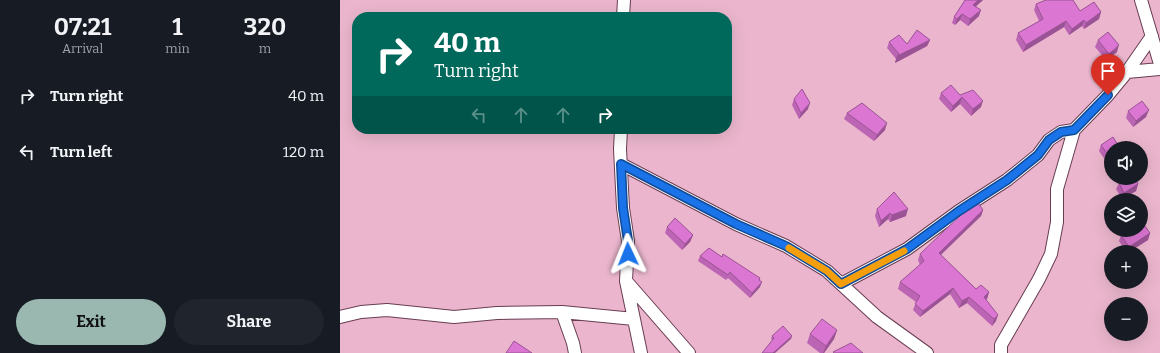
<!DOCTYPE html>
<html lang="en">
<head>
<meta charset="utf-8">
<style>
	:root { --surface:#171b24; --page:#20242c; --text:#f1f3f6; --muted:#9ea1a6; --accent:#9ab8b0 }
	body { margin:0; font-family:Bitter,serif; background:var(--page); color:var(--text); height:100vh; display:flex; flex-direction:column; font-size:15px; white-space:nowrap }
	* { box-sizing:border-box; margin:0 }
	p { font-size:13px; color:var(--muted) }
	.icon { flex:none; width:22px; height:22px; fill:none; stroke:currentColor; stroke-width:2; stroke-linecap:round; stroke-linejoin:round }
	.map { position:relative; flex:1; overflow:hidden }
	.details { display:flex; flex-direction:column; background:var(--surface); width:340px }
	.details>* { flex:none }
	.guide { position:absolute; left:12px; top:12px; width:380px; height:122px; border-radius:16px; box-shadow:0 4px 16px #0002; background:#00695c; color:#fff; overflow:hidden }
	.buttons { position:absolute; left:764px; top:141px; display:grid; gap:8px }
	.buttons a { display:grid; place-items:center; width:44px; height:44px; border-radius:50%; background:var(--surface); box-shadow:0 4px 16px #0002; font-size:20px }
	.pin { position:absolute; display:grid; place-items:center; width:34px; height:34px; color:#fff; margin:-41px -17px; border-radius:50% 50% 50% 0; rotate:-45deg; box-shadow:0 0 4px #0007 }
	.pin .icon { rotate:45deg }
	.me { position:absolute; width:44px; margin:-22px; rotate:358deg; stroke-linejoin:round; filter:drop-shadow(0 0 3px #0008) }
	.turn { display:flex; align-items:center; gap:14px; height:84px; padding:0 16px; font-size:18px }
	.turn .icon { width:52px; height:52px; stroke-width:2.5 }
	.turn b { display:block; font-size:28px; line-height:34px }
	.lanes { display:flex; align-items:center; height:38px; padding:0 16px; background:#0003; justify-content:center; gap:20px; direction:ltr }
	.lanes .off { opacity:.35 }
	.eta { display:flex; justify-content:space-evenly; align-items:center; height:68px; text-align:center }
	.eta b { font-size:24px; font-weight:700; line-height:28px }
	.primary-button { display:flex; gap:8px; margin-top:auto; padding:8px 16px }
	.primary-button a { flex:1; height:46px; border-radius:24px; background:var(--accent); color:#111; font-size:16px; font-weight:700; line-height:46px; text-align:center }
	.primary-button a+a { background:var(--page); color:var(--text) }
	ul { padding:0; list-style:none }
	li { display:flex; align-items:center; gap:12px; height:56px; padding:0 16px }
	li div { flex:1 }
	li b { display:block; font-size:15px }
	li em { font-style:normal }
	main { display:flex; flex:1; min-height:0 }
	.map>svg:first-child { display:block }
</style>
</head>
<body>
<main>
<section class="details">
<div class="eta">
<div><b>07:21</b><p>Arrival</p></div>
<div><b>1</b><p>min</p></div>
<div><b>320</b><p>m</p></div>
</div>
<ul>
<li><svg class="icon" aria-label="right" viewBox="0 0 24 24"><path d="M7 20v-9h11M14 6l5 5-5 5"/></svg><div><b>Turn right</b></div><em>40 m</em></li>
<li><svg class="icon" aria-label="left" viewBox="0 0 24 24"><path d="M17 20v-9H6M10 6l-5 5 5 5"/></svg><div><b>Turn left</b></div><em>120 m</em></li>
</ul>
<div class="primary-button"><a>Exit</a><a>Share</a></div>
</section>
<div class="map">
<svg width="820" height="353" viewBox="0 0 820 353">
	<rect width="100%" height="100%" fill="#ebb6cd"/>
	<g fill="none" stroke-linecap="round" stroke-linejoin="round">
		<defs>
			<path id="street" d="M801,0L820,64
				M283,17L284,0
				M787,72L820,69
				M281,129L280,149L283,208L288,241L286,281L301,353
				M281,164L396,224L446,246L487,271L537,317L587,353
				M287,282L349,353
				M501,284L567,249L619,211L667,180L698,155L709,140L721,132L734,130
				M222,312L233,343L235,353
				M0,317L21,312L47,310L114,317L157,313L222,312L294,319
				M661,353V345L699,279L711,254L717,222V189L734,130L768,95L787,72L812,36"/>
		</defs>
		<use href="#street" stroke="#683d52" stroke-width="14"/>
		<use href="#street" stroke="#fff" stroke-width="12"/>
	</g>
	<path fill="#bd65b5" d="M625,0H643L636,6L639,16L628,26L620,20L615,25L612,23L614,17Z
		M696,4L740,11L761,12L759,19L744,29L742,26L729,35L724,27L683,52L676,40L678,33L699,21L694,10Z
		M590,40L587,46L555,63L556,59L547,48L549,42L567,44Z
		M758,40L777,52L766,60L755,47Z
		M601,93L620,95L641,107L631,116L620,104L611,112L599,99Z
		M454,99L468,109L459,119L452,105Z
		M788,111L806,117L793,127L786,118Z
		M507,113L545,130L534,141L504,119Z
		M761,145L771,148V166L770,167L759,151Z
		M779,183L798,184L796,191L782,199L776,189Z
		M537,209L566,216L550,222L548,219L539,227L535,216Z
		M643,210L641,216L601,255L636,289L649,292L647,299H646L656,321L652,326L627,303L619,308L610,294L580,317L573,310L576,302L558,289L560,282L580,265L578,260L580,254Z
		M327,227L353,235L350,242L342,250L325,233Z
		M810,233L808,240L789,252H786L779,241L781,235Z
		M360,256L420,278V287L410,298L388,278L386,280L358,261Z
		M497,330L494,339L484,353H480L467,343L470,334Z
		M432,336L451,339L432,340L431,339Z"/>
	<path fill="#9a5394" d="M638,0H643L631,11L633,5Z
		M641,10L639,16L628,26L630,19Z
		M761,12L759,19L744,29L746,23Z
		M622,14L620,20L615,25L617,19Z
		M744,20L742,26L729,35L732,29Z
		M726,21L724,27L683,52L686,45Z
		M590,40L587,46L555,63L557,56Z
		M779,45L777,52L766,60L769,54Z
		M622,97L620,104L611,112L613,106Z
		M643,101L641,107L631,116L633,109Z
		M470,103L468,109L459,119L461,113Z
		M809,110L806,117L793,127L796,121Z
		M547,123L545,130L534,141L537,135Z
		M798,184L796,191L782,199L784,193Z
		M568,209L566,216L550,222L552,215Z
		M643,210L641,216L596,259L599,253Z
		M550,213L548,219L539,227L541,221Z
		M810,233L808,240L789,252H787L789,247Z
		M353,235L350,242L342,250L345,244Z
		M422,282L420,287L410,298L412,293Z
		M613,288L610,294L580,317L583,311Z
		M649,292L647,299L642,303L644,297Z
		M629,297L627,303L619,308L622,301Z
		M658,315L656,321L652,326L654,319Z
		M497,330L494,339L484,353H483L486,346Z
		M452,336L451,339L435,353H433Z"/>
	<path fill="#dc76d3" stroke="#9a5394" d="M625,0H638L633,5L641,10L630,19L622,14L617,19L614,17Z
		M706,0H733L740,11L754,2L761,12L746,23L744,20L732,29L726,21L686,45L678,33L703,19L696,4Z
		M577,30L590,40L557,56L559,54L549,42L559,35L567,44Z
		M768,32L779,45L769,54L758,40Z
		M611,85L620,95L633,90L643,101L633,109L622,97L613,106L601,93Z
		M462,89L470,103L461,113L454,99Z
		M802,101L809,110L796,121L788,111Z
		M522,103L547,123L537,135L507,113Z
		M773,137L780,148H771V159L761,145Z
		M788,178H795L798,184L784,193L779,183Z
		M554,192L568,209L552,215L550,213L541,221L537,209Z
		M638,203L643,210L599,253L636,289L641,285L649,292L644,297L658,315L654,319L629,297L622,301L613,288L583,311L575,304L580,296L560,282L584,261L580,254L625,211Z
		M335,218L353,235L345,244L327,227Z
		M802,222L810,233L789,247L781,235L789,230H801V223Z
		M369,248L382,257L383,254L420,278L419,280L422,282L412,293L390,272L388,275L360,256Z
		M482,319L497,330L486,346L470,334Z
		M443,326L452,336L433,353H422L434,338L432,336Z
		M174,341L192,353H166Z
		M511,343L523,353H494L493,352Z"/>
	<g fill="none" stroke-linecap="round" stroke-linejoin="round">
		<defs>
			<path id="route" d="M288,254V241L283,208L281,164L396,224L446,246L487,271L501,284L567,249L619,211L667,180L698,155L709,140L721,132L734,130L768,95"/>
		</defs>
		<use href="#route" stroke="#114b97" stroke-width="10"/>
		<use href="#route" stroke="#1a73e8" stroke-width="7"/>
		<path stroke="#f59e0b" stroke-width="7" d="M449,248L487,271L501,284L564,251"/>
	</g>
</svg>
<div class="buttons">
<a><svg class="icon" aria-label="sound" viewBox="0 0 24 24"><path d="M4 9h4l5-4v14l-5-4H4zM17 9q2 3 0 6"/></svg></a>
<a><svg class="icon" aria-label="layers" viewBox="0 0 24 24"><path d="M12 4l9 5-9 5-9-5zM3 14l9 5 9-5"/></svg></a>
<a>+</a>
<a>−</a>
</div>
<div class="pin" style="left:768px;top:95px;background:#d93025"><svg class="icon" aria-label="arrive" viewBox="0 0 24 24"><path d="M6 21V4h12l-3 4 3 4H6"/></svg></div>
<svg class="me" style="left:288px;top:254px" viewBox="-20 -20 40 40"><path d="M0-17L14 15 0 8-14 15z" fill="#1a73e8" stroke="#fff" stroke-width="4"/></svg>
<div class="guide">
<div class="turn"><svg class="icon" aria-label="right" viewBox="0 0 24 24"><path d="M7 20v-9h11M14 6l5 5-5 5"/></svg><div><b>40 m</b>Turn right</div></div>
<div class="lanes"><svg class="icon off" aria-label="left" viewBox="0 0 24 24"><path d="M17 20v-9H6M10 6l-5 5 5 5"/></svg><svg class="icon off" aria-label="ahead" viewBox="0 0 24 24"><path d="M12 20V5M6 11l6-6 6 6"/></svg><svg class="icon off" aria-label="ahead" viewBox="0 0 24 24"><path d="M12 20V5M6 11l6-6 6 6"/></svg><svg class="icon" aria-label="right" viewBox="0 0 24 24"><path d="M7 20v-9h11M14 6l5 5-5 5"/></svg></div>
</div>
</div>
</main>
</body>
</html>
